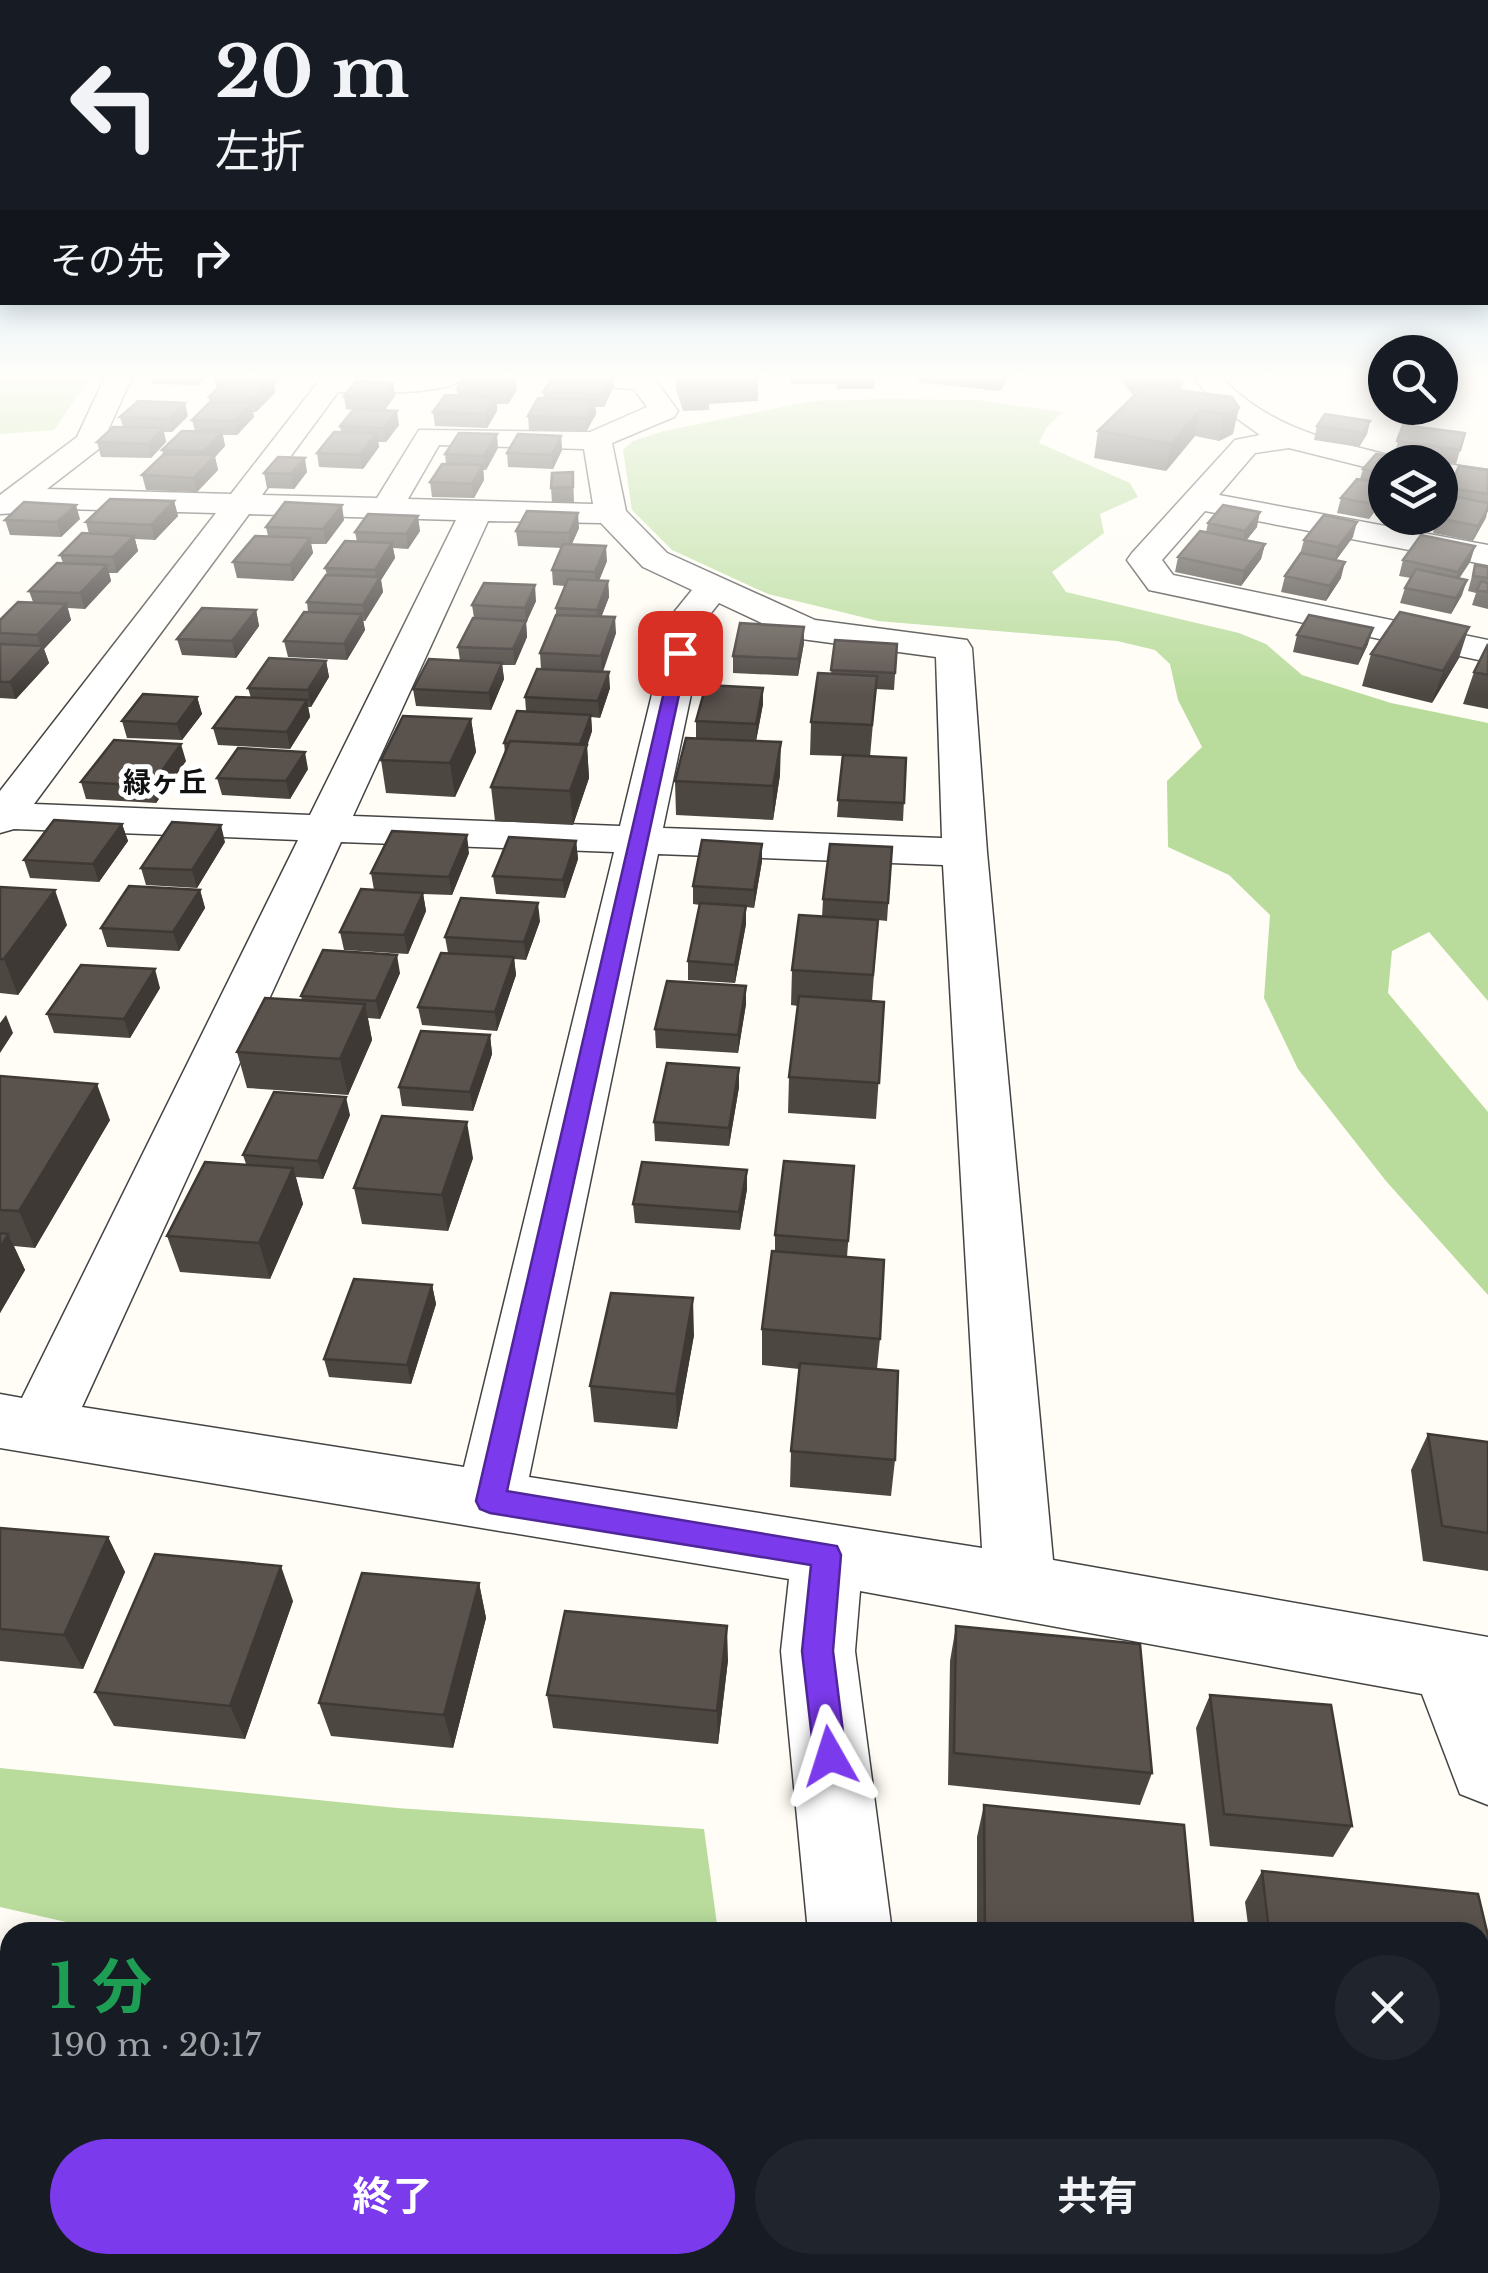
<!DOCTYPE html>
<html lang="ja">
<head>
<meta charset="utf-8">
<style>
	:root { --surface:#171b24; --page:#20242c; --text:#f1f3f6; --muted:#9ea1a6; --accent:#7c3aed }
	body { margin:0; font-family:"Libre Baskerville","Noto Sans JP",serif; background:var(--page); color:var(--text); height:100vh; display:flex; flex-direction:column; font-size:38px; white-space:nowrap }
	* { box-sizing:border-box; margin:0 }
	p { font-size:32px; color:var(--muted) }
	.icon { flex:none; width:55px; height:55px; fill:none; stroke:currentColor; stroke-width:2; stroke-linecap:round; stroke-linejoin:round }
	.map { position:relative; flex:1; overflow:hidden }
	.side { position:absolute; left:0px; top:1922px; width:1490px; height:352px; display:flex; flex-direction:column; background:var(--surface); border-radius:30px 30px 0 0; box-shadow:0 5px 25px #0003 }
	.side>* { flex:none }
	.hud { position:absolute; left:0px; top:0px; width:1490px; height:305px; box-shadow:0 5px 25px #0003; background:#171b24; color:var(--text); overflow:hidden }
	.buttons { position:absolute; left:1368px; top:335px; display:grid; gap:20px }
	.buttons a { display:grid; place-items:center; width:90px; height:90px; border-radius:50%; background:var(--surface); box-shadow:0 5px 25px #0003; font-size:50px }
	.pin { position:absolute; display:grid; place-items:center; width:85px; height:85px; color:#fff; margin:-42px; border-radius:20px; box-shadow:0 5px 15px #0006 }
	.me { position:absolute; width:110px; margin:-55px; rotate:354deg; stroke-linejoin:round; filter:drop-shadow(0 0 8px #0008) }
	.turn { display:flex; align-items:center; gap:35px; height:210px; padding:0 50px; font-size:45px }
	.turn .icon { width:130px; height:130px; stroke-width:2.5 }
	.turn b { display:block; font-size:70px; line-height:85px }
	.then { display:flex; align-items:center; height:95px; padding:0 50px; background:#0003; gap:20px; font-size:38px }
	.round { display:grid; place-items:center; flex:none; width:105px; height:105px; border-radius:52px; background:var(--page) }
	.overview { display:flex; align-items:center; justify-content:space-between; height:170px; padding:0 50px }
	h1 { font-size:60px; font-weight:700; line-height:75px; color:#1e9e55 }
	.button { display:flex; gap:20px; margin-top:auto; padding:20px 50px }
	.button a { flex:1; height:115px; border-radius:60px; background:var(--accent); color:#fff; font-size:40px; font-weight:700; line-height:115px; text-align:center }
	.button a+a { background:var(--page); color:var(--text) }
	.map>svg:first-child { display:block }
</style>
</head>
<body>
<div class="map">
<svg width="1488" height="2273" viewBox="0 0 1488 2273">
	<rect width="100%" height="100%" fill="#fffdf5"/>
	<path fill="#b9dc9c" d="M0,377H84L88,380L54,430L0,434Z
		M890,399L976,400L1062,412L1046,428L1039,443L1130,483L1138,497L1100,514L1104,533L1052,572L1066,592L1239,633L1266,644L1302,675L1391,703L1488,723V1001L1429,932L1392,951L1388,993L1488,1112V1295L1386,1181L1298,1069L1264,998L1270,915L1229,875L1168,847L1167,781L1202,747L1178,700L1170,664L1155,650L1117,641L878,621L768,594L672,550L632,510L623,450L633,441L664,431L812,401Z
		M0,1768L397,1808L704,1829L718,1932H110L0,1907Z
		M96,2265H787L789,2273H94Z"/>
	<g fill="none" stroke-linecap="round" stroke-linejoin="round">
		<defs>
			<path id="minor" d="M105,377H132L100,448L47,489L231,494L322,377H465C449,396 365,393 338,392L262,495L377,498L419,430L590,432L647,407L634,389L579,385L566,377H653L678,411L674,417L612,443L626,511L667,553L815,620L967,640L972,648L987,852L1053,1560L1488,1637V1805L1460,1794L1422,1694L860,1591L855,1651L892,1932H808L781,1651L789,1579L0,1448V1394L22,1398L298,840L14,829L0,833V791L216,513L24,508L17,513L0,514V495L77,437ZM439,445L584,449L593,504L408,499ZM249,514L456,520L310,815L34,804ZM488,521L601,523L643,567L692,590L671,616L620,826L353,816ZM719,603L794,638L936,657L942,838L663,828L707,618ZM341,842L614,852L464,1467L82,1407ZM658,854L943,865L982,1548L529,1477Z
				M1193,377H1221C1270,429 1330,440 1396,457L1400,462H1385V472L1289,448L1255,453L1219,495L1488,545V565L1205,511L1162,560L1173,575L1488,640V662L1149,590L1127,560L1132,553L1235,440L1260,435L1214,402Z
				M1440,463L1488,470V488L1440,481Z
				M863,2265H964L967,2273H866Z"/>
		</defs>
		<use href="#minor" stroke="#444" stroke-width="3"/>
		<use href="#minor" fill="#fff" fill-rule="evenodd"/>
	</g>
	<path fill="#4d4742" d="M151,377H206L198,385L152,384Z
		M214,377H282L274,386L275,393L256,412H253L254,417L237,435H223L225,446L215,457L218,470L197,492L146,490L142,475L163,455L162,450L195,431L192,420L210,402L209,397L219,387H216Z
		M675,377H758V401L709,404V410L683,411L676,389Z
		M791,377H875L874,389H837L836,384H791Z
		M918,377H1009L1000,391L918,382Z
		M1117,377H1184L1181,390L1232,397L1233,434L1219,441L1195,436L1166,471L1094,458L1098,431L1134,396Z
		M1451,377H1488V378L1453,379Z
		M393,383L395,396L384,411L399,425L386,442H378L379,447L363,469L319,467L317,453L341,432L340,426L353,410L346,409L344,396Z
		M614,386L604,407H595L596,414L586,432L529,430L528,416L544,398L543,392Z
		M457,389L517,390L508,404H497V411L487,428L435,426L433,412L457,396Z
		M188,416L172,432H164L166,442L151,458L101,457L97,442L123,427L120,417Z
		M1370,421L1367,434L1359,447L1314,440L1317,426Z
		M1403,425L1465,433L1456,464L1394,455Z
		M561,436L562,450L553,469L508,467L507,453Z
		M498,448L486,470H483L484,480L474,498L432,497L430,482L446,464L445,454Z
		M1385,462L1384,499L1369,519L1337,513L1341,498L1360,479L1363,469Z
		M1488,470V511L1473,541L1433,533L1438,518L1447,503L1445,502L1449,488Z
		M307,472L294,489L267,488L264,473Z
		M573,472L574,502L552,503L551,488Z
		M174,501L178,516L155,540L135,539L138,551L117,573H109L111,581L85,609L68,608L71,620L44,649L49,663L16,699L0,698V620L33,602L29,591L63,563L60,555L89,534L86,522Z
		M1395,518H1423H1420L1412,532L1392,528Z
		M80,519L61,537L10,535L5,520Z
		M344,520L326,544H311L313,553L293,581L237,578L233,562L268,536L266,527Z
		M1208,523L1257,527L1246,540L1265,544L1261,559L1241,586L1175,572L1178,557L1206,532Z
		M579,528L572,544L607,561L599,581H608L609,597L601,617L616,633L603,672L610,688L600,718L591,717L592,731L587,746L589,778L573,825L495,821L491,787L505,753L504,743L526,711L525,697L541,669L540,653L556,615V608L565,586L553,585L552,570L562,548L518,546L516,531Z
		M420,531L408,549L393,548L395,558L381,580L383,592L365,621H363L365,630L347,660L288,657L284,641L308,612L307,602L327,575L325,568L357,542L355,532Z
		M1353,537L1336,560L1341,578L1326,601L1281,592L1285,576L1300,554L1304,540Z
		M1475,546L1470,562L1459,578L1462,595L1451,614L1400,603L1405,588L1411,578L1399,576L1403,560Z
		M1475,565L1488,567V609L1472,605L1476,593L1468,591Z
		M536,601L526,623L527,637L515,665H502L504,679L491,710L416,706L413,689L460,661L458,647L474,618L472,605Z
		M256,610L259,626L236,658L182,655L177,639Z
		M1297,635L1368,644L1358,665L1293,652Z
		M835,640L897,644L894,690L876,689L870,757L906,758L903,821L837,817L842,756L810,755L811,722L831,674Z
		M804,643L798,676L733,673V656Z
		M1488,644V709L1463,704L1474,672Z
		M1371,654L1459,658L1432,703L1362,686Z
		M326,661L329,677L311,707H308L310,717L290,749L218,745L213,728L251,698L248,688Z
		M763,688V704L756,741L696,738V721Z
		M197,697L202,714L182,740L127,738L122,721Z
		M471,719L476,752L455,797L386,793L381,760Z
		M186,761L156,803L86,799L81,782Z
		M308,769L290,799L222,795L217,778Z
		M780,775L773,820L676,815L675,781Z
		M122,824L128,841L99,882L30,878L24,860Z
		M576,841L578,859L565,898L496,894L493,876Z
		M225,842L197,888L146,885L141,868Z
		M762,844V861L754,908L746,907V924L735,983L688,980V961L700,905L693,904V886Z
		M892,847L887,921L878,920L872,1001L884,1002L876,1119L788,1113L789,1077L798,1006L791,1005L792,970L822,917L823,899Z
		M469,853L452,895L423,894L426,911L408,954L344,950L340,932L374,890L371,873Z
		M0,887L67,925L18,995L0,993Z
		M200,890L205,908L179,951L107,947L101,928Z
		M540,921L526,960L514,959L516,975L497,1031L422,1025L418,1007L448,953L445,937Z
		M400,973L380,1019L368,1018L372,1040L348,1095L247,1088L237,1052L302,1000L301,996Z
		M746,986V1004L738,1053L656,1048L655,1029Z
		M160,988L130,1038L54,1033L47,1014Z
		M490,1035L492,1054L473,1111L402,1106L399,1087Z
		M739,1068V1087L729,1146L655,1141L654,1122Z
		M0,1076L110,1120L35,1248L14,1246L25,1270L0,1313Z
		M350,1115L323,1179L296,1177L303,1204L270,1279L180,1272L167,1236L246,1164L243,1155Z
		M473,1158L448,1231L362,1224L354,1188Z
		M854,1166L847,1257L880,1339L877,1369L895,1460L891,1496L790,1487L791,1451L799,1369L762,1365V1329L775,1252V1235Z
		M747,1189L740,1230L635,1223L633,1204Z
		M432,1285L436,1304L411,1384L329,1377L324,1359Z
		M694,1335L677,1429L594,1422L590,1386Z
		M1428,1434L1488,1442V1571L1423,1561L1411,1470Z
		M0,1528L108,1537L125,1572L83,1669L0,1661Z
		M479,1583L486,1618L453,1748L331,1736L319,1703Z
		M293,1601L245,1739L114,1726L95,1692Z
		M956,1626L1152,1773L1140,1805L948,1785L950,1661Z
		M728,1660L718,1744L553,1728L547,1695Z
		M1210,1695L1352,1826L1333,1857L1210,1846L1196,1728Z
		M984,1805L1194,1932H977V1837Z
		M1262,1871L1478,1894L1488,1936V2048L1484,2053H1480V1932H1249L1245,1902Z
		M1381,2265H1460L1450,2273Z"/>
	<path fill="#3f3936" d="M196,377H206L198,385Z
		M269,377H282L274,386L275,393L256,412L254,399L270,382Z
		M516,377L517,390L508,404L507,390Z
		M611,377H614V386L604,407L603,394Z
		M1002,377H1009L1000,391Z
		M393,383L395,396L384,411L382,397Z
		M496,397L497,411L487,428L485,414Z
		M595,400L596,414L586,432L585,418Z
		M185,403L188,416L172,432L169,419Z
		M251,403L254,417L237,435L234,421Z
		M1239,408L1233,434L1219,441L1224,414Z
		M1200,410L1195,436L1166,471L1171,444Z
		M397,411L399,425L386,442L384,428Z
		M1370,421L1367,434L1359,447L1363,433Z
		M163,428L166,442L151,458L148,444Z
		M222,432L225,446L215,457L218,470L197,492L194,478L206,465L203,452Z
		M377,433L379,447L363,469L360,455Z
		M497,434L498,448L486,470L484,456Z
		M561,436L562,450L553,469L552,455Z
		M305,458L307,472L294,489L291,474Z
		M483,465L484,480L474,498L472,484Z
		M1385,488L1384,499L1369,519L1373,504Z
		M174,501L178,516L155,540L151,525Z
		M76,505L80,519L61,537L57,522Z
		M342,505L344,520L326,544L323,529Z
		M1488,508L1486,518L1473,541L1478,526Z
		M1260,512L1257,527L1242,546L1245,531Z
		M578,513L579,528L570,548L569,533Z
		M418,516L420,531L408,549L406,534Z
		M1416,518H1420L1412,532Z
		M1357,522L1353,537L1334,563L1338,547Z
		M134,536L138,551L117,573L113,557Z
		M310,538L313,553L293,581L290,565Z
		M392,543L395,558L381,580L383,592L365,621L363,605L377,583L375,570Z
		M1265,544L1261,559L1241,586L1244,571Z
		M606,546L607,561L596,587L595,572Z
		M1475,546L1470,562L1453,588L1458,572Z
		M1345,562L1341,578L1326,601L1330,586Z
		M107,565L111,581L85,609L80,593Z
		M1467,580L1462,595L1451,614L1456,598Z
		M608,581L609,597L598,626L597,610Z
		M535,585L536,601L526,623L525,608Z
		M66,604L71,620L44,649L49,663L16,699L10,682L42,649L37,635Z
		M256,610L259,626L236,658L232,641Z
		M362,614L365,630L347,660L344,644Z
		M615,617L616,633L602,672L601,656Z
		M526,621L527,637L515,665L513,649Z
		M804,627V643L798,676V659Z
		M1469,627L1459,658L1432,703L1443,671Z
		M1373,628L1368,644L1358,665L1363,649Z
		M326,661L329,677L311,707L308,690Z
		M502,663L504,679L491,710L489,693Z
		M609,672L610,688L600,718L598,701Z
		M763,688V704L756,741V724Z
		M197,697L202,714L182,740L177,724Z
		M307,700L310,717L290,749L287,732Z
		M591,715L592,731L587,746L589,778L573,825L570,791L579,747Z
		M471,719L476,752L455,797L450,763Z
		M781,742L780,775L773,820V786Z
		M181,744L186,761L156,803L151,786Z
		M305,752L308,769L290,799L286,781Z
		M122,824L128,841L99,882L93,864Z
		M221,825L225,842L197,888L192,870Z
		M467,835L469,853L452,895L449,877Z
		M576,841L578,859L565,898L563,880Z
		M762,844V861L754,908V890Z
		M55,890L67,925L18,995L4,959Z
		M200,890L205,908L179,951L173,932Z
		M423,893L426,911L408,954L404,935Z
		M538,903L540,921L526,960L524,942Z
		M746,906V924L735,983V965Z
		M397,955L400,973L380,1019L376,1001Z
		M514,957L516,975L497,1031L495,1012Z
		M155,969L160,988L130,1038L124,1019Z
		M746,986V1004L738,1053V1035Z
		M365,1004L372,1040L348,1095L340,1059Z
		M6,1015L13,1033L0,1053V1023Z
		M490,1035L492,1054L473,1111L470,1092Z
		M739,1068V1087L729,1146V1128Z
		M97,1084L110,1120L35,1248L19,1211Z
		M346,1097L350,1115L323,1179L318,1161Z
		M467,1122L473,1158L448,1231L442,1195Z
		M293,1168L303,1204L270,1279L259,1243Z
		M747,1170V1189L740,1230L739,1212Z
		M8,1234L25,1270L0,1313V1248Z
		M432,1285L436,1304L411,1384L407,1365Z
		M693,1298L694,1335L677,1429L676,1394Z
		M108,1537L125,1572L83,1669L64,1635Z
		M281,1566L293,1601L245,1739L230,1706Z
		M479,1583L486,1618L453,1748L444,1715Z
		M727,1626L728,1660L718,1744L717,1711Z"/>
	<path fill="#5a524d" stroke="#3f3936" stroke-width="2.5" d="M464,377H515L507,390L457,389Z
		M552,377H611L603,394L543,392Z
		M680,377H718L707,378L709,383L682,385Z
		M1131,377H1177L1182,383L1138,385Z
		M228,378L272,379L254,399L209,397Z
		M356,381L393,383L382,397L344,396Z
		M1144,386L1232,397L1239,408L1224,414L1200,410L1171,444L1098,431Z
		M445,395L496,397L485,414L433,412Z
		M538,398L595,400L585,418L528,416Z
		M138,401L185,403L169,419L120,417Z
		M210,402L251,403L234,421L192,420Z
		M354,409L397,411L384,428L340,426Z
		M1325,414L1370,421L1363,433L1317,426Z
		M1403,425L1465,433L1460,450L1397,441Z
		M113,427L163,428L148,444L97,442Z
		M182,431L222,432L203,452L162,450Z
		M334,432L377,433L360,455L317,453Z
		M459,433L497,434L484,456L445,454Z
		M518,434L561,436L552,455L507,453Z
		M164,454L215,455L194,478L142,475Z
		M1376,454L1424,462H1385V474L1363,469Z
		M278,457L305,458L291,474L264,473Z
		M442,464L483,465L472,484L430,482Z
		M1459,466L1488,470V494L1449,488Z
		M573,472V487L551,488L552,473Z
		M1357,479L1385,484V488L1373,504L1341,498Z
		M1451,496L1488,503V508L1478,526L1438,518H1440V515Z
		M110,499L174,501L151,525L86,522Z
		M24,502L76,505L57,522L5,520Z
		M285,502L342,505L323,529L266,527Z
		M1223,505L1260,512L1245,531L1208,523Z
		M527,511L578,513L569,533L516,531Z
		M368,514L418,516L406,534L355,532Z
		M1324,515L1357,522L1338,547L1304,540Z
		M1200,531L1265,544L1244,571L1178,557Z
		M82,533L134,536L113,557L60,555Z
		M1421,535L1475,546L1458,572L1403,560Z
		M255,536L310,538L290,565L233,562Z
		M345,541L392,543L375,570L325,568Z
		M563,544L606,546L595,572L552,570Z
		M1301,553L1345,562L1330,586L1285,576Z
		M57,563L107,565L80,593L29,591Z
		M1475,565L1488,567V578L1473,576Z
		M1416,569L1467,580L1456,598L1405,588Z
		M326,575L380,577L363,605L307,602Z
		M568,579L608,581L597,610L556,608Z
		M1481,581L1488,583V592L1477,590Z
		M484,583L535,585L525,608L472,605Z
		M18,602L66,604L37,635L0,633V620Z
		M202,608L256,610L232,641L177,639Z
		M304,612L362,614L344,644L284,641Z
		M1400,612L1469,627L1443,671L1371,654Z
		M556,615L615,617L601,656L540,653Z
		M1309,615L1373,628L1363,649L1297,635Z
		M473,618L526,621L513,649L458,647Z
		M740,623L804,627L798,659L733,656Z
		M835,640L897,644L895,673L831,670Z
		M0,644L44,646L10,682H0Z
		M1488,644V675L1474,672Z
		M269,658L326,661L308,690L248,688Z
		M429,659L502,663L489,693L413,689Z
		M537,669L609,672L598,701L525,697Z
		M818,673L877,676L872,725L811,722Z
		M706,685L763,688L756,724L696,721Z
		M143,694L197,697L177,724L122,721Z
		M236,697L307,700L287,732L213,728Z
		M517,711L591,715L580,744L510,741L509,743H504Z
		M403,716L471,719L450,763L381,760Z
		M686,738L781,742L773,786L675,781Z
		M114,740L181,744L151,786L81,782Z
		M510,741L587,745L570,791L491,787Z
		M238,748L305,752L286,781L217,778Z
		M843,755L906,758L904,803L838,800Z
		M54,820L122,824L93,864L24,860Z
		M172,822L221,825L192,870L141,868Z
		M392,831L467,835L449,877L371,873Z
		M509,837L576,841L563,880L493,876Z
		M702,840L762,844L754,890L693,886Z
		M830,844L892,847L888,903L823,899Z
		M129,886L200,890L173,932L101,928Z
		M0,887L55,890L4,959H0Z
		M361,889L423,893L404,935L340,932Z
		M461,898L538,903L524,942L445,937Z
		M700,903L746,906L735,965L688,961Z
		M799,915L878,920L873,975L792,970Z
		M323,950L397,955L376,1001L301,996Z
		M441,953L514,957L495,1012L418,1007Z
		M81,965L155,969L124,1019L47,1014Z
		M667,981L746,986L738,1035L655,1029Z
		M799,996L884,1002L879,1083L789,1077Z
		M265,998L365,1004L340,1059L237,1052Z
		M421,1031L490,1035L470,1092L399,1087Z
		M667,1063L739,1068L729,1128L654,1122Z
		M0,1076L97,1084L19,1211L0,1210Z
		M274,1092L346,1097L318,1161L243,1155Z
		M382,1116L467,1122L442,1195L354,1188Z
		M784,1161L854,1166L848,1241L775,1235Z
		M205,1162L293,1168L259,1243L167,1236Z
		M642,1162L747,1170L739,1212L633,1204Z
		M0,1233L8,1234L0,1248Z
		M772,1251L884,1260L880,1339L762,1329Z
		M354,1279L432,1285L407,1365L324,1359Z
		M611,1293L693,1298L676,1394L590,1386Z
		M800,1363L898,1371L895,1460L791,1451Z
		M1428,1434L1488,1442V1533L1442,1526Z
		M0,1528L108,1537L64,1635L0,1629Z
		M155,1554L281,1566L230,1706L95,1692Z
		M362,1573L479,1583L444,1715L319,1703Z
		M565,1611L727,1626L717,1711L547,1695Z
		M956,1626L1140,1644L1152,1773L954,1753Z
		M1210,1695L1331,1705L1352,1826L1224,1814Z
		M984,1805L1184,1825L1194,1932H985Z
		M1262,1871L1478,1894L1488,1936V2023L1480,2022V1932H1269Z"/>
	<linearGradient id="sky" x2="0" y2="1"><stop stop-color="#95c6ee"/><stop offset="0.54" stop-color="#fffefa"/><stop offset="1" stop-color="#fffefa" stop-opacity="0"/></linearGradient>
	<rect width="1488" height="696" fill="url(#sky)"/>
	<path fill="#7c3aed" stroke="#51269a" stroke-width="2.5" d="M680,648L688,653L507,1491L837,1546L841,1555L833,1651L846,1756L841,1767L830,1772L818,1767L814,1756L802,1651L811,1565L490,1513L480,1509L476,1501L673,653Z"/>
	<g text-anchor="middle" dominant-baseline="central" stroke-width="10" stroke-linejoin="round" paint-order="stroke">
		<g font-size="28" font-weight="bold" fill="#111" stroke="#fff">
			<text x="165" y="782">緑ヶ丘</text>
		</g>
	</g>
</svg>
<div class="buttons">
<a><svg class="icon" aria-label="search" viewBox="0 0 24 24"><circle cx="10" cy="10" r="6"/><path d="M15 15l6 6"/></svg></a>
<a><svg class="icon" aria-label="layers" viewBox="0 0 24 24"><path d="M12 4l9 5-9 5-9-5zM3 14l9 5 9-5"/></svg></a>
</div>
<div class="pin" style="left:680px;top:653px;background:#d93025"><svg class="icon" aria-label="arrive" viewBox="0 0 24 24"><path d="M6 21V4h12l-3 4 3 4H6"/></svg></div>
<svg class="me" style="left:830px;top:1756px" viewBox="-20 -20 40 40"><path d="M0-17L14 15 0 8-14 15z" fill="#7c3aed" stroke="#fff" stroke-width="4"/></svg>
<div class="hud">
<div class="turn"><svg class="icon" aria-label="left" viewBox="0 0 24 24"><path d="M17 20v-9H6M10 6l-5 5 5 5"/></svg><div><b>20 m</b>左折</div></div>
<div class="then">その先<svg class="icon" aria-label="right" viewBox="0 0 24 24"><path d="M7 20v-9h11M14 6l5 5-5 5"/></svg></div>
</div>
<section class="side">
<div class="overview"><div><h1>1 分</h1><p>190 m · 20:17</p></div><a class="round"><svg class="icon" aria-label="close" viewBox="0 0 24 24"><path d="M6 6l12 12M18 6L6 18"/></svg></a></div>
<div class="button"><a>終了</a><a>共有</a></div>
</section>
</div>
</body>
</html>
